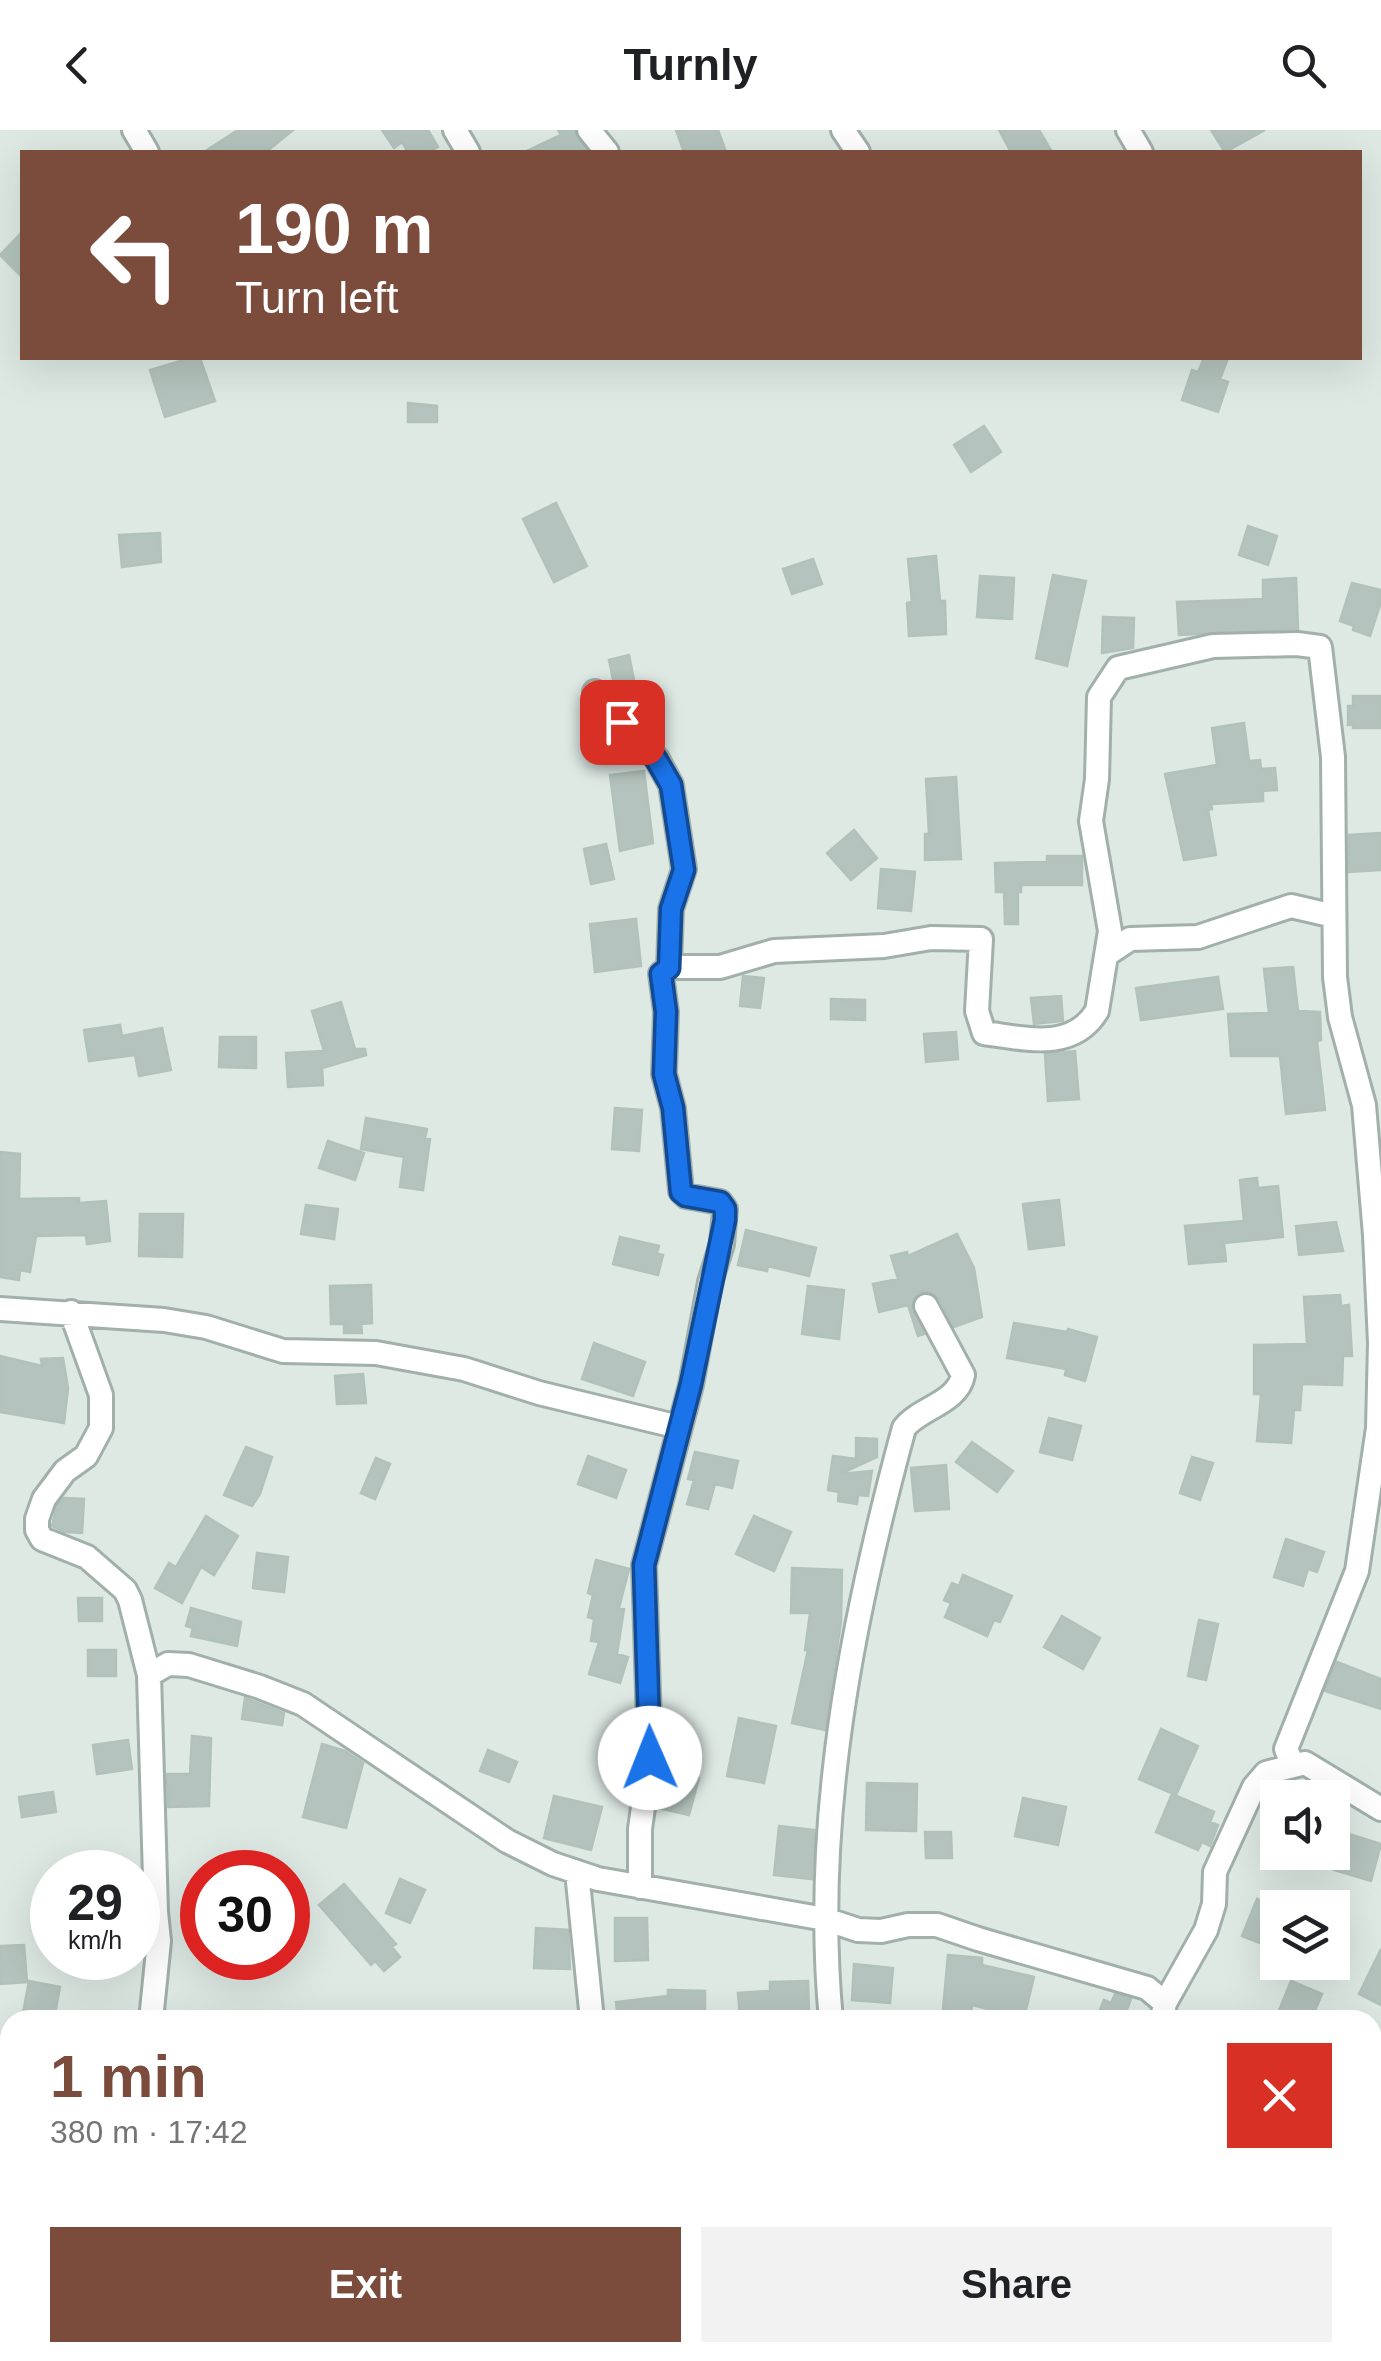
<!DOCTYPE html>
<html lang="en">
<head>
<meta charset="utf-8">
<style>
	:root { --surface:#fff; --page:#f2f2f2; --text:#202124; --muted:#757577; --accent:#7b4b3c }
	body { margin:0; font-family:Arial,sans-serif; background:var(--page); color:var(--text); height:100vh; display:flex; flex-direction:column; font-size:38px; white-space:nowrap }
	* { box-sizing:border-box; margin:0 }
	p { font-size:32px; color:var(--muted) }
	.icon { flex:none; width:55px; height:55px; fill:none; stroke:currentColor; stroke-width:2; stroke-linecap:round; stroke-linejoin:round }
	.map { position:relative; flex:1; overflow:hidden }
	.side { position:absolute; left:0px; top:1880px; width:1382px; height:352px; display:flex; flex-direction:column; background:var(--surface); border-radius:30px 30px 0 0; box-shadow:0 10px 40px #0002 }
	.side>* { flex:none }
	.top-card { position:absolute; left:20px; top:20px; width:1342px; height:210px; border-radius:0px; box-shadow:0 10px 40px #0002; background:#7b4b3c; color:#fff; overflow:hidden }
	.tools { position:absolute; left:1260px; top:1650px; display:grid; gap:20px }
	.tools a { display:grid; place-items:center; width:90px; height:90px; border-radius:0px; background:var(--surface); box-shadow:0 10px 40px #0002; font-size:50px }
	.speed { position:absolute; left:30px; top:1720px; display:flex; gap:20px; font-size:50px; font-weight:700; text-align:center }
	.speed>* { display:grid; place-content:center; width:130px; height:130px; border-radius:50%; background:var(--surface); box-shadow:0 10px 40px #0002; line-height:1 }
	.speed small { font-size:25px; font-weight:400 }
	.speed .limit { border:15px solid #d22; background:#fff; color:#111 }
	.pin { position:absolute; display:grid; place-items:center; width:85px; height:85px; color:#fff; margin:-42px; border-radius:20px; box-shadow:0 5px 15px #0006 }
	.me { position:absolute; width:110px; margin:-55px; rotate:359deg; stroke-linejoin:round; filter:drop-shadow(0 0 8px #0008) }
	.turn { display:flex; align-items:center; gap:35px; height:210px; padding:0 50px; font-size:45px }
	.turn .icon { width:130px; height:130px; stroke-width:2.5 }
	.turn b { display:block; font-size:70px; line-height:85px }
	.round { display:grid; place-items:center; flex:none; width:105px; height:105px; border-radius:0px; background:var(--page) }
	.head { display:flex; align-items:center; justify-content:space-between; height:170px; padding:0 50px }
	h1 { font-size:60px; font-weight:700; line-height:75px; color:var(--accent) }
	.primary-button { display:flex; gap:20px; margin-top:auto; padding:20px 50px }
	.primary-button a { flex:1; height:115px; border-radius:0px; background:var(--accent); color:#fff; font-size:40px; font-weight:700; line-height:115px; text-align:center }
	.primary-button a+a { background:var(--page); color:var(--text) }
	header { display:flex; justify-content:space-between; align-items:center; height:130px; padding:0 50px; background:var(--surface); font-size:45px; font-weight:700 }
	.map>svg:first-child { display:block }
</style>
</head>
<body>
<header><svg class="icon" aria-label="back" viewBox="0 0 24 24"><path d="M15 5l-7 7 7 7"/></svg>Turnly<svg class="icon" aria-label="search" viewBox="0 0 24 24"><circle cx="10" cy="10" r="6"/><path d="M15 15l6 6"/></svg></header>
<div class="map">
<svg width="1381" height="2231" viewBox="0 0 1381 2231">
	<rect width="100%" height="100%" fill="#dee9e4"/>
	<path fill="#b4c3bd" stroke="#b1c2bb" stroke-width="2.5" d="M238,0H293L266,22H204Z
		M382,0H428L438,17L428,22H408L402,12L394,18Z
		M558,0H574L588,22H525L561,5Z
		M676,0H718L726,22H684Z
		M999,0H1039L1052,22H1011Z
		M1211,0H1265L1225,22Z
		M22,102V147L0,125Z
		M190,228H200L215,271L165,287L150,240Z
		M1204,228H1228L1220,249L1228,252L1218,282L1182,270L1192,240L1198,242Z
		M408,273L437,276V292H408Z
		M984,296L1001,322L971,342L954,315Z
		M556,373L587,436L554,452L523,389Z
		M1248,396L1277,406L1268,435L1239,425Z
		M160,403L161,432L122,437L119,405Z
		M936,426L940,471H945L946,504L909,506L907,473L912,472L908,429Z
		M813,429L822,454L792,464L783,439Z
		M1053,445L1086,451L1067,536L1036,528Z
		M980,446L1014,448L1012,489L977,487Z
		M1296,448L1298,499L1179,505L1177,472L1263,469V450Z
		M1352,453L1381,460V472L1370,506L1353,500L1354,496L1340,491Z
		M1103,487L1134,488L1133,518L1102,523Z
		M629,525L635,555L615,559L609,530Z
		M1353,566H1381V598H1353V595H1348V576H1353Z
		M1244,593L1249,631L1260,630L1261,639L1275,638L1277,660L1263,661V671L1211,674L1212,679L1208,680L1216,725L1184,730L1165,644L1217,635L1212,598Z
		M644,641L653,713L620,721L610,645Z
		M956,647L961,729L925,730V704H929L926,649Z
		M854,700L877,728L851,750L827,723Z
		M1381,703V740L1349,742V705Z
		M606,714L614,749L591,754L584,719Z
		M1047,726H1082V755H1021V762H1018V794H1005L1004,762H996L995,733L1047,732Z
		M881,739L915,742L911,781L878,778Z
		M636,789L641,836L595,842L590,794Z
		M1293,837L1298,881L1320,882L1321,910L1317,911L1325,980L1286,984L1280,926H1231L1228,884L1269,883L1264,839Z
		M743,846L764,848L760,878L740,876Z
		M1218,847L1223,879L1141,890L1136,858Z
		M1061,866L1063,891L1034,894L1031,868Z
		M831,869L865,870V890L831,889Z
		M341,872L355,919H365L366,925L322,938L323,955L288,957L286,923L324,921L312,881Z
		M120,895L122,906L162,898L171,940L139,946L135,925L89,931L84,900Z
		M956,902L958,929L926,932L924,904Z
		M220,907H256V938L219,937Z
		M1075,921L1079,969L1048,971L1045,924Z
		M615,978L642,980L639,1021L612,1019Z
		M366,988L427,999L425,1008L430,1009L423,1060L400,1057L404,1027L361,1019Z
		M328,1011L364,1023L355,1050L319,1038Z
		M0,1022L20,1024L19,1069L79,1068V1073L106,1071L110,1111L87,1114L86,1105L36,1106L30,1142L20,1140L19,1150L0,1147Z
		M1257,1048L1258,1058L1278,1056L1283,1107L1224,1113L1226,1131L1189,1134L1185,1096L1244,1091L1240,1050Z
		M1059,1070L1064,1115L1029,1119L1023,1074Z
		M306,1075L338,1079L334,1109L301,1104Z
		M140,1084H183L182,1127L139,1126Z
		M1336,1092L1343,1121L1299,1125L1296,1096Z
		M746,1100L816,1118L809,1146L768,1136L767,1141L738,1135Z
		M957,1104L974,1138L982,1187L954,1197L939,1168L927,1161L918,1163L911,1175L924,1204L918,1206L908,1175L879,1182L873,1154L898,1149L891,1126L907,1122L908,1126Z
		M620,1107L659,1116L657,1123L663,1125L658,1145L613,1134Z
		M371,1155L372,1193L361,1194L362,1203H344V1194H331L330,1156Z
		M808,1156L844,1160L839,1209L802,1204Z
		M1340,1165L1341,1176L1349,1175L1352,1226H1343L1342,1255L1302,1254L1300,1280H1294L1291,1313L1257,1311L1261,1264H1254V1215L1307,1214L1304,1167Z
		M1014,1193L1067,1202L1068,1199L1097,1207L1085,1251L1065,1245L1066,1239L1007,1228Z
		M594,1213L645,1232L633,1266L582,1249Z
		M0,1226L42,1236L41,1229L63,1228L68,1258L64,1293L0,1282Z
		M363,1244L366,1273L337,1274L335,1246Z
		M1049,1288L1081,1296L1072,1330L1040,1322Z
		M856,1308L877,1309V1327L840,1344L872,1341L868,1366L858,1365L857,1374L838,1371L839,1362L828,1360L833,1326L856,1329Z
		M972,1312L1013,1341L997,1362L956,1332Z
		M246,1317L272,1327L260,1364L252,1376L224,1365Z
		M695,1322L738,1331L732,1358L715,1354L708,1379L687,1374L694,1350L688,1349Z
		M588,1326L626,1340L616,1368L578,1354Z
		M1192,1327L1213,1333L1200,1370L1180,1363Z
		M376,1328L390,1334L375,1369L361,1363Z
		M946,1335L949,1379L915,1381L911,1338Z
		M64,1368L84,1369L82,1403L65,1402L52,1396L57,1376Z
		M206,1386L238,1406L214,1445L201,1437L182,1473L155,1458L169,1433L176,1437Z
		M754,1386L791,1402L774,1441L736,1424Z
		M1286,1409L1324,1422L1317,1442L1308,1439L1303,1456L1274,1447Z
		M257,1423L288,1427L284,1462L253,1458Z
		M596,1430L629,1439L619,1478L624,1479L617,1524L628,1527L620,1553L589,1544L599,1512L591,1511L594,1489L588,1487L593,1465L588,1463Z
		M792,1438L842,1440L841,1492L825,1600L792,1593L808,1520H805L810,1483H791Z
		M963,1445L1012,1466L1000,1492L994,1490L987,1506L945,1487L951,1473L944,1470L952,1453L959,1456Z
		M78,1468H102V1491H79Z
		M191,1478L241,1492L237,1516L191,1506L193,1498L186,1496Z
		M1062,1486L1100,1508L1083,1539L1044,1517Z
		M1199,1490L1218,1494L1206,1550L1188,1546Z
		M88,1520H116V1546H88Z
		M1337,1532L1381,1549V1579L1325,1561Z
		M245,1568L284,1583L282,1595L242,1589Z
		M739,1588L776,1596L764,1653L727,1646Z
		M1161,1599L1198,1616L1176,1665L1139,1649Z
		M192,1606L211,1608L209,1676L168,1677L167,1644H190Z
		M128,1610L132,1639L97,1644L93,1615Z
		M322,1614L345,1621L363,1633L346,1698L303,1687Z
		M488,1620L517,1632L509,1652L480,1641Z
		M664,1639L699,1648L689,1685L658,1678Z
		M867,1653L917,1654L916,1701L866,1700Z
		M53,1662L56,1682L22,1687L19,1667Z
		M1172,1664L1214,1682L1210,1692L1218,1695L1210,1716L1202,1712L1198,1720L1156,1702Z
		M554,1666L602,1677L591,1720L544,1708Z
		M1023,1668L1066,1677L1058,1715L1015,1706Z
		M779,1696L815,1700L812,1749L774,1745Z
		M925,1702H951L952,1728H926Z
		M1346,1703L1381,1714L1371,1751L1334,1740Z
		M400,1749L425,1760L410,1793L386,1783Z
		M344,1754L396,1814L392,1817L400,1827L384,1841L375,1831L371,1835L319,1775Z
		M1257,1769L1278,1778V1820L1242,1806Z
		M615,1788H647L648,1830L615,1831Z
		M536,1798L568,1800L570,1839L534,1838Z
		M24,1815L27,1852L0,1854V1816Z
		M1381,1819V1875L1359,1864Z
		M948,1825L982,1828V1835L1034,1847L1024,1888L972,1875L970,1890H942Z
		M854,1834L893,1838L890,1873L852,1870Z
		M29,1851L60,1857L54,1889L23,1883Z
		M808,1851L809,1884L740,1886L738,1863L770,1861V1852Z
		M1291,1851L1322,1864L1311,1890H1296L1278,1883Z
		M668,1860L705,1861V1890H618L616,1872L668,1866Z
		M1115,1864L1131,1869L1123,1890H1096L1104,1870L1111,1873Z"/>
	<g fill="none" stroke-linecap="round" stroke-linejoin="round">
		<defs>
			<path id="street" d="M134,0L147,22
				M455,0L468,22
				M589,0L607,22
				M843,0L858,22
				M1128,0L1141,22
				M595,562L657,629L671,655L684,739L671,779L669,837L661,844L666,882L664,944L673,978L681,1061L686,1066L720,1072L725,1079L722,1114L710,1152L691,1255L644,1435L650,1627L640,1699V1757
				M1109,823L1130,809L1198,807L1291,776L1334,786
				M669,837H720L774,821L884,816L931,808L981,809L977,881L984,903C1024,908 1072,922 1097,881L1110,801L1091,691L1097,649L1099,567L1118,538L1213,516L1297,514L1320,517L1333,627L1335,847L1340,887L1364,975L1375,1105L1380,1213L1378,1298L1357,1441L1286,1619L1293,1635L1305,1633L1381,1679
				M0,1179L164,1190L206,1197L283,1221L376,1223L464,1239L539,1263L679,1297
				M71,1182L101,1265V1298L86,1326L65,1341L44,1369L37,1389V1400L42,1409L87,1427L125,1460L130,1470L149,1545L156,1782L159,1811L151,1890
				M149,1545L168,1534L189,1535L260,1557L303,1574L507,1711L553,1734L598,1749L825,1789L858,1800L881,1801L908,1795H937L978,1809L1147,1858L1165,1873
				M577,1742L592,1890
				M831,1890C812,1691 852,1489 904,1298C919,1278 958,1273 963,1245L926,1176
				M1162,1890L1165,1873L1206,1800L1214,1774L1215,1742L1254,1657L1266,1643L1305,1633
				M1372,2115L1381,2096
				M1372,2148L1381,2152
				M0,2219L10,2215
				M1234,2222L1248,2231
				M523,2231L531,2222
				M1013,2231L1018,2222
				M1308,2231L1313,2222"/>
		</defs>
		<use href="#street" stroke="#a1b0ab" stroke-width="28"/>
		<use href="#street" stroke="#fff" stroke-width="22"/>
	</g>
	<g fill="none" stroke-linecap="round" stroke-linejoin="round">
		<defs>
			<path id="route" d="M622,592L656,629L671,655L684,740L671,779L669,838L661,844L666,882L664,944L673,978L681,1062L686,1066L720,1072L725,1079V1090L691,1254L644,1435L650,1628"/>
		</defs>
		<use href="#route" stroke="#114b97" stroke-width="25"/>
		<use href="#route" stroke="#1a73e8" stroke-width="18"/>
	</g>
</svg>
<div class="tools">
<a><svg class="icon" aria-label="sound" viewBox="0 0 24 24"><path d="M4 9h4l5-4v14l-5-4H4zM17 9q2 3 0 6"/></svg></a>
<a><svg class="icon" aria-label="layers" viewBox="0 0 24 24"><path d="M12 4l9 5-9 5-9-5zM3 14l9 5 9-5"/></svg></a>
</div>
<div class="speed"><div>29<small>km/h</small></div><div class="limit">30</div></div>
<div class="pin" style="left:622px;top:592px;background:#d93025"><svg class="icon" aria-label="arrive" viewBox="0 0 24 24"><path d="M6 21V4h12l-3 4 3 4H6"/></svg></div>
<svg class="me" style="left:650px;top:1628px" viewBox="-20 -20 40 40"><circle r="19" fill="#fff"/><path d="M0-13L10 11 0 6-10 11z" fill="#1a73e8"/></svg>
<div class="top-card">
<div class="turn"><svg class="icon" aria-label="left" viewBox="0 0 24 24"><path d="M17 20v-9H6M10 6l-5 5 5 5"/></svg><div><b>190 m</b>Turn left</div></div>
</div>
<section class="side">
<div class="head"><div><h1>1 min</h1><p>380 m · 17:42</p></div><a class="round" style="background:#d93025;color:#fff"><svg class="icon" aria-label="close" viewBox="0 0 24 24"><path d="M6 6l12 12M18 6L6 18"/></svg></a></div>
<div class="primary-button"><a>Exit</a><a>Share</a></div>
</section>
</div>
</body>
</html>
